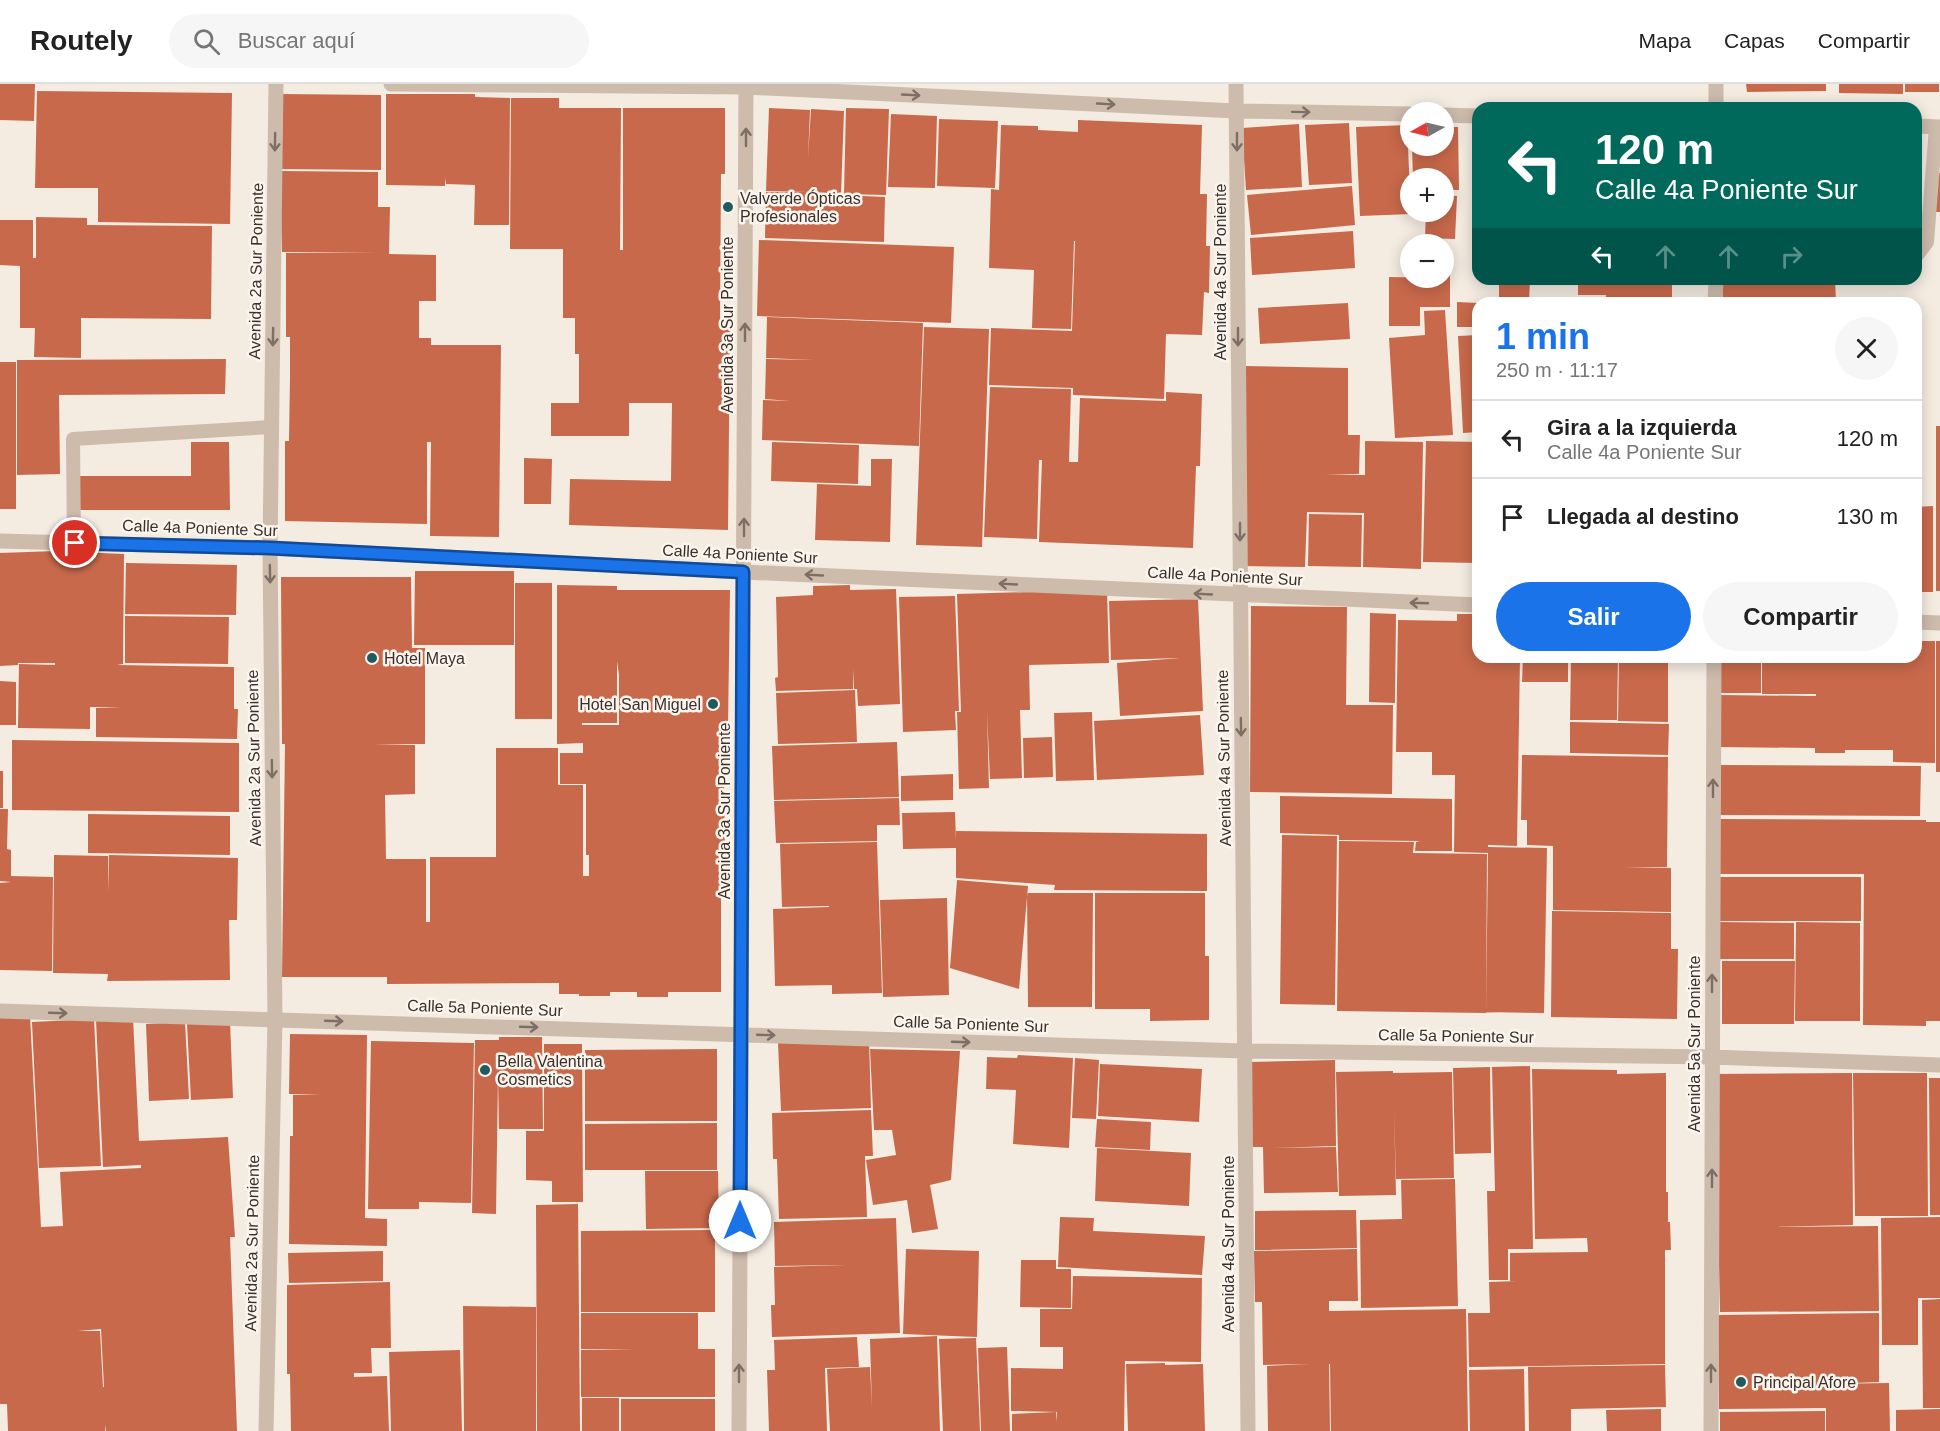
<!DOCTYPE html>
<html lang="es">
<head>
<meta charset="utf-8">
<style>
	:root { --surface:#fff; --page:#f6f6f6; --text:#222; --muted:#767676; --line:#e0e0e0; --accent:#1a73e8 }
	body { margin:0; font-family:Helvetica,sans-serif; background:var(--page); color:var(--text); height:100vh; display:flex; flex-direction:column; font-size:22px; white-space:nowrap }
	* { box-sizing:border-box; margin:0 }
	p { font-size:20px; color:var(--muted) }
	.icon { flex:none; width:33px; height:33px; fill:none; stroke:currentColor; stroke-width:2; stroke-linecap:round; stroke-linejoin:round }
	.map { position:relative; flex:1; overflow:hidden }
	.drawer { position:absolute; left:1472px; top:213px; width:450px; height:366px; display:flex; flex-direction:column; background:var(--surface); border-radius:18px; box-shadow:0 3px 15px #0003 }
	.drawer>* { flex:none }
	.guide { position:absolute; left:1472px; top:18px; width:450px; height:183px; border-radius:18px; box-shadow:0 3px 15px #0003; background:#00695c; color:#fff; overflow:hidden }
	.needle { width:39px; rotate:262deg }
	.controls { position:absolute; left:1400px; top:18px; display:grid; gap:12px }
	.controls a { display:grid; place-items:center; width:54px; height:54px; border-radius:50%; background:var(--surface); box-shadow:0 3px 15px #0003; font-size:30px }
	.pin { position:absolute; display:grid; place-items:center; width:51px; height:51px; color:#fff; margin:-26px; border:3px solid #fff; border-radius:50%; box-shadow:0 2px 6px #0007 }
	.me { position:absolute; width:66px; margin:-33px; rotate:0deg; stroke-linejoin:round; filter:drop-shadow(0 0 4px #0008) }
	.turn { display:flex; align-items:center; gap:21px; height:126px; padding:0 24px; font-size:27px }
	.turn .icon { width:78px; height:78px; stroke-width:2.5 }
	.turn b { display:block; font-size:42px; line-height:51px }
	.lanes { display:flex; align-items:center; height:57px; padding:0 24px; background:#0003; justify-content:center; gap:30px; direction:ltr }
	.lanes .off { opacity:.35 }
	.round { display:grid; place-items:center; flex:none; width:63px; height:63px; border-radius:32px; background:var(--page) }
	.summary { display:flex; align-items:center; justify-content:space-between; height:102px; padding:0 24px }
	h1 { font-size:36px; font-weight:700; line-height:45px; color:var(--accent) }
	.action { display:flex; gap:12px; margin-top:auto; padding:12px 24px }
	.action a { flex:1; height:69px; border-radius:36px; background:var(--accent); color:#fff; font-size:24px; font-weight:700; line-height:69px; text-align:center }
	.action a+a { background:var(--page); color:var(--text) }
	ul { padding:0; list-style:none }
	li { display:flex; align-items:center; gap:18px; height:78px; padding:0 24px; border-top:2px solid var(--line) }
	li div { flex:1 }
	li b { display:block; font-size:22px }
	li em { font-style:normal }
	header { display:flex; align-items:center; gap:36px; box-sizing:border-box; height:84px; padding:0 30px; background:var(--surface); border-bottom:2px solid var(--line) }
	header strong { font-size:28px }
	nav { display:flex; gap:33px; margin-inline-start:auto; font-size:21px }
	.search { width:420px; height:54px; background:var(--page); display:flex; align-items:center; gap:15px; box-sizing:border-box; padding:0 21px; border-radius:33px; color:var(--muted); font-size:22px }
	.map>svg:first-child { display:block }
</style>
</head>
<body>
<header>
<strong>Routely</strong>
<div class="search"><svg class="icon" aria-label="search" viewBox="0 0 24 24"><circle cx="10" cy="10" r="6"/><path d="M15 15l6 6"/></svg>Buscar aquí</div>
<nav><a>Mapa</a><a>Capas</a><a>Compartir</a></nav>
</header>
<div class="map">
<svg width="1940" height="1347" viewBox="0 0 1940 1347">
	<rect width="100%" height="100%" fill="#f4ebe1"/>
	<path fill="#c8694b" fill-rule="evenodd" d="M0,0H35L34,37L0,36Z
		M1746,0H1826V7L1747,8Z
		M1839,0H1903V10L1839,9Z
		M1905,0H1939V8H1905Z
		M37,7L232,9L230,140L98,138V104H35Z
		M281,10L381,11V86L280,85Z
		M386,10H475V13L510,14L509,141H474L475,101L446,100L445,94V102L386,101Z
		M511,14H559V24H621L620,166H623V24H725V90H721L720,235L730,236L728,446L569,441L570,395L671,397L672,319H629V352H551V319H579V270H575V234H563V165H510Z
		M769,24L810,26L808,74L811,25L844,27L841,110H819L885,113L884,158L765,154L766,108H808L766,107Z
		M846,24L889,25L886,111L844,110Z
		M891,30L937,32L935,104L888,103Z
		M939,35L998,37L995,104L937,102Z
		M1078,36L1202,41L1200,110H1207L1206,162H1210L1209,209L1204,208L1202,251L1166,250L1164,315L1073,311V304L989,301L991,244L1072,247L1075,157H1074L1071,245L1032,244L1034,186L989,184L991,105L999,106L1001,41L1038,42V46L1078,48Z
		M1349,39L1352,99L1309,101L1305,41Z
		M1299,40L1302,103L1246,106L1242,44Z
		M1407,41L1411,130L1360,132L1356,43Z
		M1443,43H1458L1459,106H1443V94H1413L1412,62H1443Z
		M280,87L378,88V123H390L389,170L436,171V217H419V254H431V261H501L499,453L430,452L431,358H427V440L285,437V357H289L290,293V253H286V169H377L282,168Z
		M1938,89H1940V128H1935Z
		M1352,102L1355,141L1251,151L1247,111Z
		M1443,111L1457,112L1455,155L1425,154L1426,128H1443Z
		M36,133L87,134V141L212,142L211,235L81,234V274L34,273L35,244H20V182L0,181V136H33V174H36Z
		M1353,147L1355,184L1252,191L1250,154Z
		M759,156L954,163L951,239L757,232Z
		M1443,165H1450V223H1420V242H1389V193L1443,194Z
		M1499,195H1530L1529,219H1499Z
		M1578,195H1672V219H1606V211H1578Z
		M1767,195H1835L1836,219H1723L1722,197Z
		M1457,218L1478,219V243H1457Z
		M1348,219L1350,255L1260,260L1258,224Z
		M1445,226L1453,351L1395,354L1389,254L1425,251L1424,227Z
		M767,233L923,239L919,362L762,356L763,316L790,317L765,315L766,275L815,276L766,274Z
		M924,243L989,245L982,463L916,461Z
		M1478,251V348L1463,349L1458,252Z
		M226,275L225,310L59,311L60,390L17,391V276Z
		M0,278H16V425H0Z
		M1245,282L1348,284V351H1360L1359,390L1325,391H1365V357L1423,358L1421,485L1363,483L1364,429L1307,428L1305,483L1244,482Z
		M990,303L1071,305L1069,378H1078L1080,314L1166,317V308L1202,310L1200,382H1196L1193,464L1039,458L1042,376H1039L1037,455L984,453Z
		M1916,314H1921V345H1916Z
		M1936,342H1940V507H1936Z
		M1426,357L1478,358V479L1423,478Z
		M191,358H229L230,426H76V392H191Z
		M772,358L859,361L858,400L771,397Z
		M524,374L552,375L551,420H524Z
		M871,375H892L890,458L815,456L817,400L871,402Z
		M1933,422V508H1916V423Z
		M1309,430L1362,431L1361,483L1308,482Z
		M56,467L124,470L123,580L117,581L234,583V625H238L237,655L96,653V624L121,623H90V645L18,644L19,580L55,581V579H18V581L0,582V469Z
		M126,479L237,481L236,531L125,530Z
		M415,487H514V561H414Z
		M281,493H411L412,564H425V660H373L415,661V710L385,711L386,775H426V838H430V773H496V664H558V701H583V792H589V771H586V700H560V669H583V659L557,660V501L617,502V506H730L728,641H723L725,771H721V908H668V913H637V908H610V912H579V910H559V899L387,900V893H282L285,660H282ZM617,577L619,591V641H582V639H617Z
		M515,499H552V635H515Z
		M850,501V506L896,505L900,620L858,622L857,605H854L853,585V605L776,607L775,594L778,593L776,513L813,511V502Z
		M1107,506L1109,579L1029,581L1030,626H1020L1022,694L990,695L987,627L989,704L959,705L957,628H961L957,510Z
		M955,512L959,627H955L956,646L903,648L899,513Z
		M1198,515L1203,627L1120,632L1117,579L1180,574L1111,576L1109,517Z
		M1251,522L1347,523L1346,621H1393L1392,710L1250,708Z
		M1370,529L1396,530L1395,619L1369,618Z
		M1457,530H1478V573H1520L1517,762L1488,761V763L1547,764L1544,929L1486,928L1488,769L1454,768L1455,691H1432V668H1396L1398,536L1457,537Z
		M125,532L229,533L228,580L125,579Z
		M1916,557H1935V679L1893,678V666H1845V669H1815V664L1717,663L1718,611L1816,612V610H1762V573H1916Z
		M1936,557H1940V688H1936Z
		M1523,573H1568V598H1522Z
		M1571,573H1618L1617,636H1570Z
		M1619,573H1668V638L1618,637Z
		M1716,573H1761V609H1716Z
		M0,597L16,598V641H0Z
		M855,606L857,658L778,660L776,609Z
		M1092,628L1094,696L1056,697L1054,629Z
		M1200,631L1204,691L1097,696L1094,637Z
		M1570,638L1669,640L1668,671L1570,669Z
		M1052,653L1053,693L1024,694L1023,654Z
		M12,656L239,659V728L12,726Z
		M897,658L899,713L774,716L772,662Z
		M1522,671L1668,673L1667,783H1624L1671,784V828L1553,826V762L1527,761V736H1521Z
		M1716,681L1921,682L1920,732L1716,731Z
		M0,687H3V724H0Z
		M953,690V716L901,717V692Z
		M1280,712L1452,715V767H1415L1416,758L1420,757L1339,756V751L1280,749Z
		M899,714L900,741H877V757L776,759L774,717Z
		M0,725H8L7,765L11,766V792L53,793L52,887L0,886V799L11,798L0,797Z
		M955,728L956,757V747L1207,750V807L1054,806L1055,801L956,794V764L903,765L902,729Z
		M88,730L230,732V771L88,769Z
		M1719,735L1926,736V738H1940V937H1926V942L1863,941L1864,790H1719Z
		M1282,751L1337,752L1335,921L1280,920Z
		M1339,757L1414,758L1413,769L1487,770L1486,929L1337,927Z
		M877,758L882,909L832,910V901L775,902L773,825L829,823V822L782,823L780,760Z
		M54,771L108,772V809L109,771L238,774L237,836H229L230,896L107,897L108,890L53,889Z
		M1719,793H1861V837H1719Z
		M957,796L1028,802L1019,905L950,884Z
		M1027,809H1093L1092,923H1028Z
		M1095,809H1205V872H1209V936L1150,937V925H1095Z
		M947,814L949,911L883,913L880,816Z
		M1552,827L1671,829V865H1678L1677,935L1551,933Z
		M1719,838L1794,839V875H1719Z
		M1796,838L1860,839V937H1795Z
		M1722,877H1795L1794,940H1722Z
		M30,932L41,1143L63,1142L60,1088L141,1084V1081L103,1083L96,936L133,934L139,1057L228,1053L235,1153H230L237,1347H106L105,1341V1347H8L7,1320H0V934ZM101,1245L104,1303H103L100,1247H78Z
		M94,935L101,1082L39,1084L32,938Z
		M230,937L233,1014L191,1016L187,940Z
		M185,938L189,1015L149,1017L146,940Z
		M290,950L367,951L365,1134L387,1135V1162L289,1160L290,1052H293V1011H322L289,1010Z
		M499,953H542L543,1045H499L498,992L496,1130L472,1129L475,956H499Z
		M869,956L871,1024L781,1027L778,959Z
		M371,957L474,959L471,1119L419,1118V1125H368Z
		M544,960H582L583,1118H552V1097L526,1096V1047H544Z
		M717,965V1037H585V966Z
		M870,965L960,967L951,1096L930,1101L938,1145L912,1149L907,1116L873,1121L866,1076L896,1071L892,1046H874Z
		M1018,971L1073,974L1069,1064L1013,1060L1016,1006L986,1005L987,973L1017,974Z
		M1075,974L1099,976L1096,1035L1072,1034Z
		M1335,976L1336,1062L1272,1064L1336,1063L1338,1108L1264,1109L1263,1063H1251L1250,978Z
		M1100,980L1202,985L1199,1038L1098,1032Z
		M1530,982L1533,1165H1508V1196H1489L1487,1107H1495L1492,983Z
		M1490,983L1491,1069L1455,1070L1453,984Z
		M1532,985L1617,986V990L1666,989V1108H1668V1138H1670L1671,1166H1665V1280L1469,1283L1468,1229H1490L1489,1198L1517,1197H1510V1169L1588,1168L1587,1154L1535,1155Z
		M1393,987V989L1452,988L1454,1094L1396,1095L1394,1026L1396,1111L1339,1112L1336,988Z
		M1852,989L1853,1141L1771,1143L1878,1142L1879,1227L1720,1228L1715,990Z
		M1853,989H1927L1928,1132H1855Z
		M1929,994H1940V1131H1930Z
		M871,1026L873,1072H865L867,1133L779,1135L777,1075H773L772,1029Z
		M1097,1035L1151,1038L1150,1066L1095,1063Z
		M717,1039V1086H585V1040Z
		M1097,1064L1191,1069L1189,1122L1095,1117Z
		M645,1087H718L719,1144L646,1145Z
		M1455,1095L1458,1222L1361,1224L1360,1136L1402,1135L1401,1096Z
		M578,1120L580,1347H537L536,1121Z
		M1356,1126L1357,1164L1255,1166V1127Z
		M1060,1133L1094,1134L1093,1147L1205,1152L1202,1191L1058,1183Z
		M1940,1133V1214H1918V1261H1882L1881,1134Z
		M896,1134L900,1249L772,1253L771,1221H775L774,1183L846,1181L775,1182L774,1138Z
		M715,1146V1228H581V1147Z
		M906,1165L979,1167L977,1253L903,1250Z
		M1357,1165L1358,1217H1329V1227L1466,1225L1468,1347H1331L1330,1280H1329L1330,1347H1268L1267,1282L1311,1280L1263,1281L1262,1218H1255L1254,1167Z
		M383,1167V1197L289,1199L288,1169Z
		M1021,1176H1056V1185H1071V1224L1020,1223Z
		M1073,1192L1202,1194L1201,1278L1125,1277L1124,1347H1012V1330L1056,1328L1057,1338V1328H1059L1011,1327V1284L1063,1285V1263H1040V1225H1072Z
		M390,1198L391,1264H371L372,1289H354V1293L387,1292L389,1347H291L290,1290H287V1201Z
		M1940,1215V1324H1923L1922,1216Z
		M463,1222L536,1223V1347H464Z
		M581,1229H698V1265H715V1313H581V1266H635L581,1265Z
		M1879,1229V1298L1826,1300L1889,1299L1890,1347H1826V1324L1719,1325L1718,1231Z
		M937,1252L940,1347H830L827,1285L870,1283L872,1324L870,1255Z
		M857,1253L859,1283L825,1284L827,1347H769L767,1286H775L774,1256Z
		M976,1254L980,1347H943L939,1255Z
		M1007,1263L1010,1347H981L978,1264Z
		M460,1266L462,1347H391L389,1268Z
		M1165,1279V1281L1203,1280L1205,1347H1128L1126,1280Z
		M1665,1281L1666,1323L1571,1325V1347H1529L1528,1283Z
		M1524,1285L1525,1347H1470L1469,1286Z
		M582,1314H619V1347H582Z
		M621,1315H715V1347H621Z
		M1661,1325V1347H1607L1606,1326Z
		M1940,1325V1347H1896V1326Z
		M1825,1327V1347H1720V1328Z"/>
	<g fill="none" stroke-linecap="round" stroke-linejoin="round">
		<path stroke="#cdbbac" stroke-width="14" d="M1916,170H1918L1927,158L1936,43
			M74,459L73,355L272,343"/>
		<path stroke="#cdbbac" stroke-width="15" d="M391,0L746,3L1236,27L1410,30
			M1236,0L1248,1347
			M1716,24V0
			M1443,31L1478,32
			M1916,42L1940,43
			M1715,219L1716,195
			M0,457L270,464L743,488L1478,521
			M1916,538L1940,539
			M0,927L1244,967L1712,973L1940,981
			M266,1347L275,935L270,464L276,0
			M739,1347L746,0
			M1711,1347L1714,573"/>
	</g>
	<defs><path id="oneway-shaft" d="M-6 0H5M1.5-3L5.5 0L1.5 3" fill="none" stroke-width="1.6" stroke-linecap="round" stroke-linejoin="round" transform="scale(1.5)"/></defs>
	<g stroke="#7d6f65">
		<use href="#oneway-shaft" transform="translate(911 11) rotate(3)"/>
		<use href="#oneway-shaft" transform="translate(1106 20) rotate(3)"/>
		<use href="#oneway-shaft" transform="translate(1301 28) rotate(1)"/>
		<use href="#oneway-shaft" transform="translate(746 53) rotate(-90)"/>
		<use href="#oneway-shaft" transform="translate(275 58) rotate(91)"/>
		<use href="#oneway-shaft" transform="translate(1237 58) rotate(90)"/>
		<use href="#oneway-shaft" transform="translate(745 248) rotate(-90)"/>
		<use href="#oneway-shaft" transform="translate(273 253) rotate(91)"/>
		<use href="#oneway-shaft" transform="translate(1238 253) rotate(90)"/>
		<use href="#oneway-shaft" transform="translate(744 443) rotate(-90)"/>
		<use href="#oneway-shaft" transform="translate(1240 448) rotate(90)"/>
		<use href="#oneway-shaft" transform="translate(270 490) rotate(89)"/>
		<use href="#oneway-shaft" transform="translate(814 491) rotate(-177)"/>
		<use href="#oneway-shaft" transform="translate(1008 500) rotate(-177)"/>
		<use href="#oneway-shaft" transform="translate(1203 510) rotate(-177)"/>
		<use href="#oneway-shaft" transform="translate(1419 519) rotate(-178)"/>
		<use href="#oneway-shaft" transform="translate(1241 643) rotate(89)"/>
		<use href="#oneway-shaft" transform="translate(272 685) rotate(89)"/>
		<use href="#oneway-shaft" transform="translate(1713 704) rotate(-90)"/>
		<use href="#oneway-shaft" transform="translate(1712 899) rotate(-90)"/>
		<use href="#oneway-shaft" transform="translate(58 929) rotate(2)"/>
		<use href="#oneway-shaft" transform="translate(334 937) rotate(2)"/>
		<use href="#oneway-shaft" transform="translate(529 943) rotate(2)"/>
		<use href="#oneway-shaft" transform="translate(766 951) rotate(2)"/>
		<use href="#oneway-shaft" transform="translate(961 958) rotate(2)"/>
		<use href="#oneway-shaft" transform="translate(1712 1094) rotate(-90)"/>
		<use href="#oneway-shaft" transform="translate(739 1289) rotate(-90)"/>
		<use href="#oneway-shaft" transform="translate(1711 1289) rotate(-90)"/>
	</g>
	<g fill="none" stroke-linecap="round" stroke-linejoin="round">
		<defs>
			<path id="route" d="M75,459L270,464L743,488L740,1137"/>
		</defs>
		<use href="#route" stroke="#114b97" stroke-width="15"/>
		<use href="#route" stroke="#1a73e8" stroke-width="10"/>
	</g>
	<g fill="#1f5a5e" stroke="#fbf5ee" stroke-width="2">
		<circle cx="728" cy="123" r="6"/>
		<circle cx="372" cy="574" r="6"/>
		<circle cx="713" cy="620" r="6"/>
		<circle cx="485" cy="986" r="6"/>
		<circle cx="1741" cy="1298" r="6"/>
	</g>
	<g text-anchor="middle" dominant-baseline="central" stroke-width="5" stroke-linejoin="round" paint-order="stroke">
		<g font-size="16" fill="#3b302b" stroke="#fbf5ee" text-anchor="start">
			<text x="740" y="114">Valverde Ópticas<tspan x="740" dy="18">Profesionales</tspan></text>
			<text x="384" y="574">Hotel Maya</text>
			<text x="701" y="620" text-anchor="end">Hotel San Miguel</text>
			<text x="497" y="977">Bella Valentina<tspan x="497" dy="18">Cosmetics</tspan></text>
			<text x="1753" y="1298">Principal Afore</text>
		</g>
		<g font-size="16" fill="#3b302b" stroke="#fbf5ee">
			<text transform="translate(256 187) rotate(-89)">Avenida 2a Sur Poniente</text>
			<text transform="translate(1220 188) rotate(-90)">Avenida 4a Sur Poniente</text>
			<text transform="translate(727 241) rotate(-90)">Avenida 3a Sur Poniente</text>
			<text transform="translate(200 444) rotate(2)">Calle 4a Poniente Sur</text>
			<text transform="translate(740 470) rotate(3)">Calle 4a Poniente Sur</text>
			<text transform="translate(1225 492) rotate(3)">Calle 4a Poniente Sur</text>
			<text transform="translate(254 674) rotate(-91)">Avenida 2a Sur Poniente</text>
			<text transform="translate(1224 674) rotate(-91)">Avenida 4a Sur Poniente</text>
			<text transform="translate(724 727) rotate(-90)">Avenida 3a Sur Poniente</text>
			<text transform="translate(485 924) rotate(2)">Calle 5a Poniente Sur</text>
			<text transform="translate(971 940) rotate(2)">Calle 5a Poniente Sur</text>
			<text transform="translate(1456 952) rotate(1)">Calle 5a Poniente Sur</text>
			<text transform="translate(1694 960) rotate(-90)">Avenida 5a Sur Poniente</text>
			<text transform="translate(252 1159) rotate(-89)">Avenida 2a Sur Poniente</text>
			<text transform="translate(1228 1160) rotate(-90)">Avenida 4a Sur Poniente</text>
		</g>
	</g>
</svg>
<div class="controls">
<a><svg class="needle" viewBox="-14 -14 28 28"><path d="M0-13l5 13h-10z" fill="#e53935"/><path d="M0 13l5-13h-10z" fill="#767676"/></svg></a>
<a>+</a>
<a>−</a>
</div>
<div class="pin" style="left:75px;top:459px;background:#d93025"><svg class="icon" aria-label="arrive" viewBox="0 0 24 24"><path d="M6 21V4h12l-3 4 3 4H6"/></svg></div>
<svg class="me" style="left:740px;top:1137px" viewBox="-20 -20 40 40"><circle r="19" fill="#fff"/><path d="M0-13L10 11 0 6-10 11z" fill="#1a73e8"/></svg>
<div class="guide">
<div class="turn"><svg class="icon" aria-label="left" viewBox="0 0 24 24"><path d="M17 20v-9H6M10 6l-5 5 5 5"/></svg><div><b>120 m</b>Calle 4a Poniente Sur</div></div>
<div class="lanes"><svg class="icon" aria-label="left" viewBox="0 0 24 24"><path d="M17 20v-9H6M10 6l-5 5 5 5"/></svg><svg class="icon off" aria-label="ahead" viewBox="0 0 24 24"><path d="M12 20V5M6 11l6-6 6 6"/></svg><svg class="icon off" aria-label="ahead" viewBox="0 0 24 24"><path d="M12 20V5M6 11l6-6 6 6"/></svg><svg class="icon off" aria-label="right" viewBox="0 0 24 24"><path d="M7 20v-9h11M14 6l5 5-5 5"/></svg></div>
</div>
<section class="drawer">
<div class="summary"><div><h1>1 min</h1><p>250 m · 11:17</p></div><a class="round"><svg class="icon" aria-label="close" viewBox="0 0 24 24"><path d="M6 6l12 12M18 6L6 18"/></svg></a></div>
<ul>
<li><svg class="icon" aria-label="left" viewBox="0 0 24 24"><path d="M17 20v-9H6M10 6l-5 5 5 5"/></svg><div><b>Gira a la izquierda</b><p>Calle 4a Poniente Sur</p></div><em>120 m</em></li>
<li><svg class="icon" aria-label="arrive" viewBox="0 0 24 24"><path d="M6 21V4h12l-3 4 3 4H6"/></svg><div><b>Llegada al destino</b></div><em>130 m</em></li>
</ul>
<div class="action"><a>Salir</a><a>Compartir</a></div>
</section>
</div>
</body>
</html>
